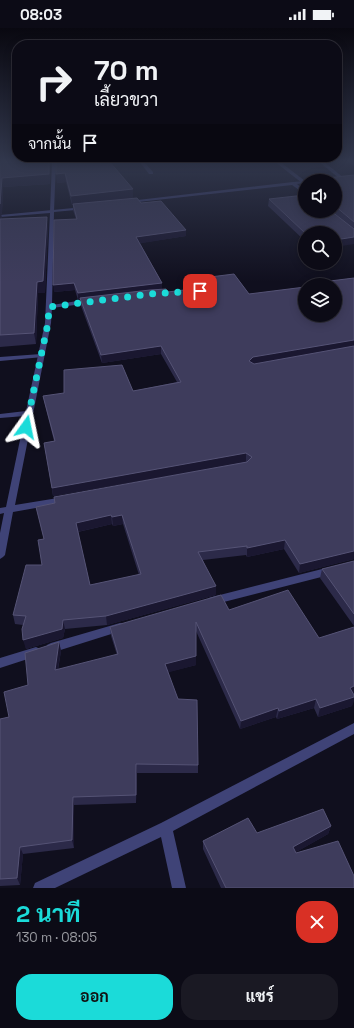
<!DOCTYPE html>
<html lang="th">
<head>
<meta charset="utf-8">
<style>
	:root { --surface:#0c0b16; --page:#1a1923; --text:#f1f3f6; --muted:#9a9ba1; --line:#2c2b35; --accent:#1bdbd9 }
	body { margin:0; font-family:"Space Grotesk",Sarabun,sans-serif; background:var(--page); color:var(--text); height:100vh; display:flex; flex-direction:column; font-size:15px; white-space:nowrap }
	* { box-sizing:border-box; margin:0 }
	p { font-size:13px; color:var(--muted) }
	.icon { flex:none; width:22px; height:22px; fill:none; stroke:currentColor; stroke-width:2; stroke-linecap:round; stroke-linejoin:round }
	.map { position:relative; height:860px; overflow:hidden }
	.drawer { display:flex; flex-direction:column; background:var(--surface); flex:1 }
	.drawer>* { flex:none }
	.banner { position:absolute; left:12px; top:12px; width:330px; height:122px; border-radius:16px; box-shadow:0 2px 10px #0003,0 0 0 1px var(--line); background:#0c0b16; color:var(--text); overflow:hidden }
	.controls { position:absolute; left:298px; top:146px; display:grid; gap:8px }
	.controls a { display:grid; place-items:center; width:44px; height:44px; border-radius:50%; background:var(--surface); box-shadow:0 2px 10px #0003,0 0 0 1px var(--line); font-size:20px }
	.pin { position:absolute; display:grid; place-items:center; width:34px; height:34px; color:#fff; margin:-17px; border-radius:8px; box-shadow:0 2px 6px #0006 }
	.me { position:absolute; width:44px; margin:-22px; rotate:12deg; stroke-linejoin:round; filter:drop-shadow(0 0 3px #0008) }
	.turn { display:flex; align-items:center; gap:14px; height:84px; padding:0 16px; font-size:18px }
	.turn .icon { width:52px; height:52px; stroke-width:2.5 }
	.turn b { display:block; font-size:28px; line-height:34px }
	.then { display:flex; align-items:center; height:38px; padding:0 16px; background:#0003; gap:8px; font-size:15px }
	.round { display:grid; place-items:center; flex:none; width:42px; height:42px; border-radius:16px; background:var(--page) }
	.head { display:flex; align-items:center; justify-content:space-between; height:68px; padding:0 16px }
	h1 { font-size:24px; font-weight:700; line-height:30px; color:var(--accent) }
	.button { display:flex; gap:8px; margin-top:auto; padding:8px 16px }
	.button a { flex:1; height:46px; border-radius:16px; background:var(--accent); color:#111; font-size:16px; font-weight:700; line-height:46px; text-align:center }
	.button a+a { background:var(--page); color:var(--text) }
	.status { display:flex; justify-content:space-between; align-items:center; height:28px; padding:0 20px; background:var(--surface); direction:ltr }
	.status svg { height:11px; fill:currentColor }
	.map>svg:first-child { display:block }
</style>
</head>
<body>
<div class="status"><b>08:03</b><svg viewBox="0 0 49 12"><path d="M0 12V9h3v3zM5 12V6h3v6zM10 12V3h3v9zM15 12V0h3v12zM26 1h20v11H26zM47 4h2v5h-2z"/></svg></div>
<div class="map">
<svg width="354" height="860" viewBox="0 0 354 860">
	<rect width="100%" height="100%" fill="#100f1e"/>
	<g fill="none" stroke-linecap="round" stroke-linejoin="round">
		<path fill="#3f4377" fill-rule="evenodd" d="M47,133L56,134L54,183L52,184L50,183L52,135L41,136L39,135Z
			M139,133H143L153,144V146H149Z
			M274,133H279L305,153V155H302Z
			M318,133H323L344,150L340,151Z
			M41,326L44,328L43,329L0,333V329Z"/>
		<path fill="#3f4377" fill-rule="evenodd" d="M305,153V155L297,156L305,163V166L292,157L129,175L127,174L129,173L293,154L305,153H306Z
			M84,179H86V181L54,184L52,277L90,271L93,273L90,275L52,280L51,295L15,477L64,469L67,470L68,472L67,474L64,475L13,484L5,527L3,529L0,531V505L4,485L0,486V480L6,479L25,388L0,390V386L26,383L45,295L50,185L0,189V187Z
			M330,539L333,540L335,543L333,546L212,577L209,576L207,573L209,570L212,569Z
			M120,595L124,596L125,599L124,602L51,625L47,623L46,620L47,617L51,615Z
			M36,619L40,621L41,624L40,627L0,640V630Z
			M354,695V706L173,803L186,860H172L161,809L55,860H33L35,855L161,795Z"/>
	</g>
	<path fill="#2c2a49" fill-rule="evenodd" d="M0,133L50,137V156L3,159L2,185L1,186L2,191L48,199L45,265H38L36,316L0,319Z
		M56,133L133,170L186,202V208L140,215L162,255V261L168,264L211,258L210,257V249L249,266L330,256V253L354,250V531L299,545L284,521L247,529L246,527L203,532L216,567L107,597L65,601L63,610L26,621L23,597L15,596L13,587L42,537L44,511L36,479L246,434L53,468L44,415L54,413L45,377L43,368L133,363L177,354L161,326L102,335L81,278L80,272H78L75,262L54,264L76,191L73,182V177H72L66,154L57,155ZM112,496L113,498L123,496L139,547L90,557L78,504Z
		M347,133H354V138Z
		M354,147V216L305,205V213L268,178L269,171L331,183H335V153L317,152L318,151Z
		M354,533V598L320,550L322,541Z
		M229,582L319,610L354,599V666L352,678L318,689L314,680L277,691L276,689L240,701L196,603V637L168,644L198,737V745H137L136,775L74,777V820L23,826L20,857L0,858V691L9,689L28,657L59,614L61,623L58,642L117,627L111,608L110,599Z
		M331,798L328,806L296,824V825L354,860H221L203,821V813L257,805Z"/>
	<path fill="#1a1730" d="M49,133H50V156L3,159L2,185L1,186L2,190L1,201L0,195V176L2,150Z
		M65,145L66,154L57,155L56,146Z
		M133,161V171L72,177L71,168Z
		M47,189L48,199L45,265H38L36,316L34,305L37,254Z
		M186,202V208L137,216L136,209Z
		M354,209V216L335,219V212Z
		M74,255L75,262L54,264L53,257Z
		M162,255V262L80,270V272H78V265Z
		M354,312V318L249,341V333L253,329Z
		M161,318V326L102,335L101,327Z
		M246,425V434L53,468L52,460Z
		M111,487L112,496L77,504L76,495Z
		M122,487L123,496L113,498L112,489Z
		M285,512L284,521L247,529V520Z
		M354,523V531L299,545L300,536Z
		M216,558V567L107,597L106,588Z
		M63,592L65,601L63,610L26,621L23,612Z
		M59,614L61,623L56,651L55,642Z
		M196,628V637L166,645L165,636Z
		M354,658V666L347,668L350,660Z
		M354,669V673L352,678L318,689L320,680Z
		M316,671L314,680L277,691L279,683Z
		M278,680L276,689L240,701L241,693Z
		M136,736L137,745L136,775Z
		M73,769L74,777V820L72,812Z
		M331,798L328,806L291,827L293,819Z
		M20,819L23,826L20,857L17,850Z"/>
	<path fill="#3e3c5c" stroke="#555375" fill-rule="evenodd" d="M0,133H49V146L2,150L0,176Z
		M56,133H109L133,161L71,168L65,145L56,146Z
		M354,147V194L335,178V153H313L319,152L318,151Z
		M305,167V183H331L354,201V209L335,212V205H305L269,171Z
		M137,170L141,175L161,173L186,202L136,209L162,255L78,265L74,255L53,257L54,192L77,191L73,176Z
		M47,189L43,253L37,254L34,305L0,307V191Z
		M234,246L249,266L305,259V287H335V257H321L333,255L330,253L354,250V312L253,329L249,333L254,336L354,318V523L300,536L285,512L247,520V518L198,524L216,558L106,588L63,592L62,601L23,612L22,601L26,588L13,587L26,537H42L38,512L44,511L36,479L55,475L54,469L247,434L252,429L246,425L52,460L44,415L55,413L43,368L64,365V342L122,337L133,363L181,354L161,318L101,327L80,270L150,262L166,261L168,264L216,258L210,249ZM111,487L112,489L122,487L141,546L90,557L76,495Z
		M354,533V586L322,541Z
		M288,562L319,610L354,599V658L350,660L354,667V669L320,680L316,671L279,683L278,680L241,693L196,594V628L165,636L178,671L197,672L198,737L136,736V767L73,769L72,812L20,819L17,850L0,851V691L9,689L4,664L28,657L25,625L59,614L55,642L118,626L110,599L221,567L229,582Z
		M323,781L331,798L293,819L296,825L338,813L354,848V860H226L203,813L248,790L257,805Z"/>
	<linearGradient id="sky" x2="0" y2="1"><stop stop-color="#090810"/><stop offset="0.52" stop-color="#31374c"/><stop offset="1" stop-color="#31374c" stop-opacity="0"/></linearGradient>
	<rect width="354" height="254" fill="url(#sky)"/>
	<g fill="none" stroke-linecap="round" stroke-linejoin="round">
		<path stroke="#1bdbd9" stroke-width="7" stroke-dasharray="0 12.6" d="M26,399L48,295L49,279L150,266L200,263"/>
	</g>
</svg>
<div class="controls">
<a><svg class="icon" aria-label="sound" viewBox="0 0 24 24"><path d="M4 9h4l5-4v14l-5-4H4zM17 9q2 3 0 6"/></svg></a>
<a><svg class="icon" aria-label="search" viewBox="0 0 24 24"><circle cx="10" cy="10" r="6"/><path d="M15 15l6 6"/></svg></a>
<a><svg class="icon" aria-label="layers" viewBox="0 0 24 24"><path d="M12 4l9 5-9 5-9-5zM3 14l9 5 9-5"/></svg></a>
</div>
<div class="pin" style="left:200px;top:263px;background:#d93025"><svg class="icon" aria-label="arrive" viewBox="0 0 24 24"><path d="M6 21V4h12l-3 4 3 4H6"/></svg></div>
<svg class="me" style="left:26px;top:399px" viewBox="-20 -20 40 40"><path d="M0-17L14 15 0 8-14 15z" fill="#1bdbd9" stroke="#fff" stroke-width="4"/></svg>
<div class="banner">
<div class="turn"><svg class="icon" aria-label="right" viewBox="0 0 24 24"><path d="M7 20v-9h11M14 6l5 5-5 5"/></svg><div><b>70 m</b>เลี้ยวขวา</div></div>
<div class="then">จากนั้น<svg class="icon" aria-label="arrive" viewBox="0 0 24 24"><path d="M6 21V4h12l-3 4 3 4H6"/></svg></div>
</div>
</div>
<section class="drawer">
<div class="head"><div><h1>2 นาที</h1><p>130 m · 08:05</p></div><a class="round" style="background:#d93025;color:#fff"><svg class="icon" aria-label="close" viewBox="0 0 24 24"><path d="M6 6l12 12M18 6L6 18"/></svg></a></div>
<div class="button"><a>ออก</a><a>แชร์</a></div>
</section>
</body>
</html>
